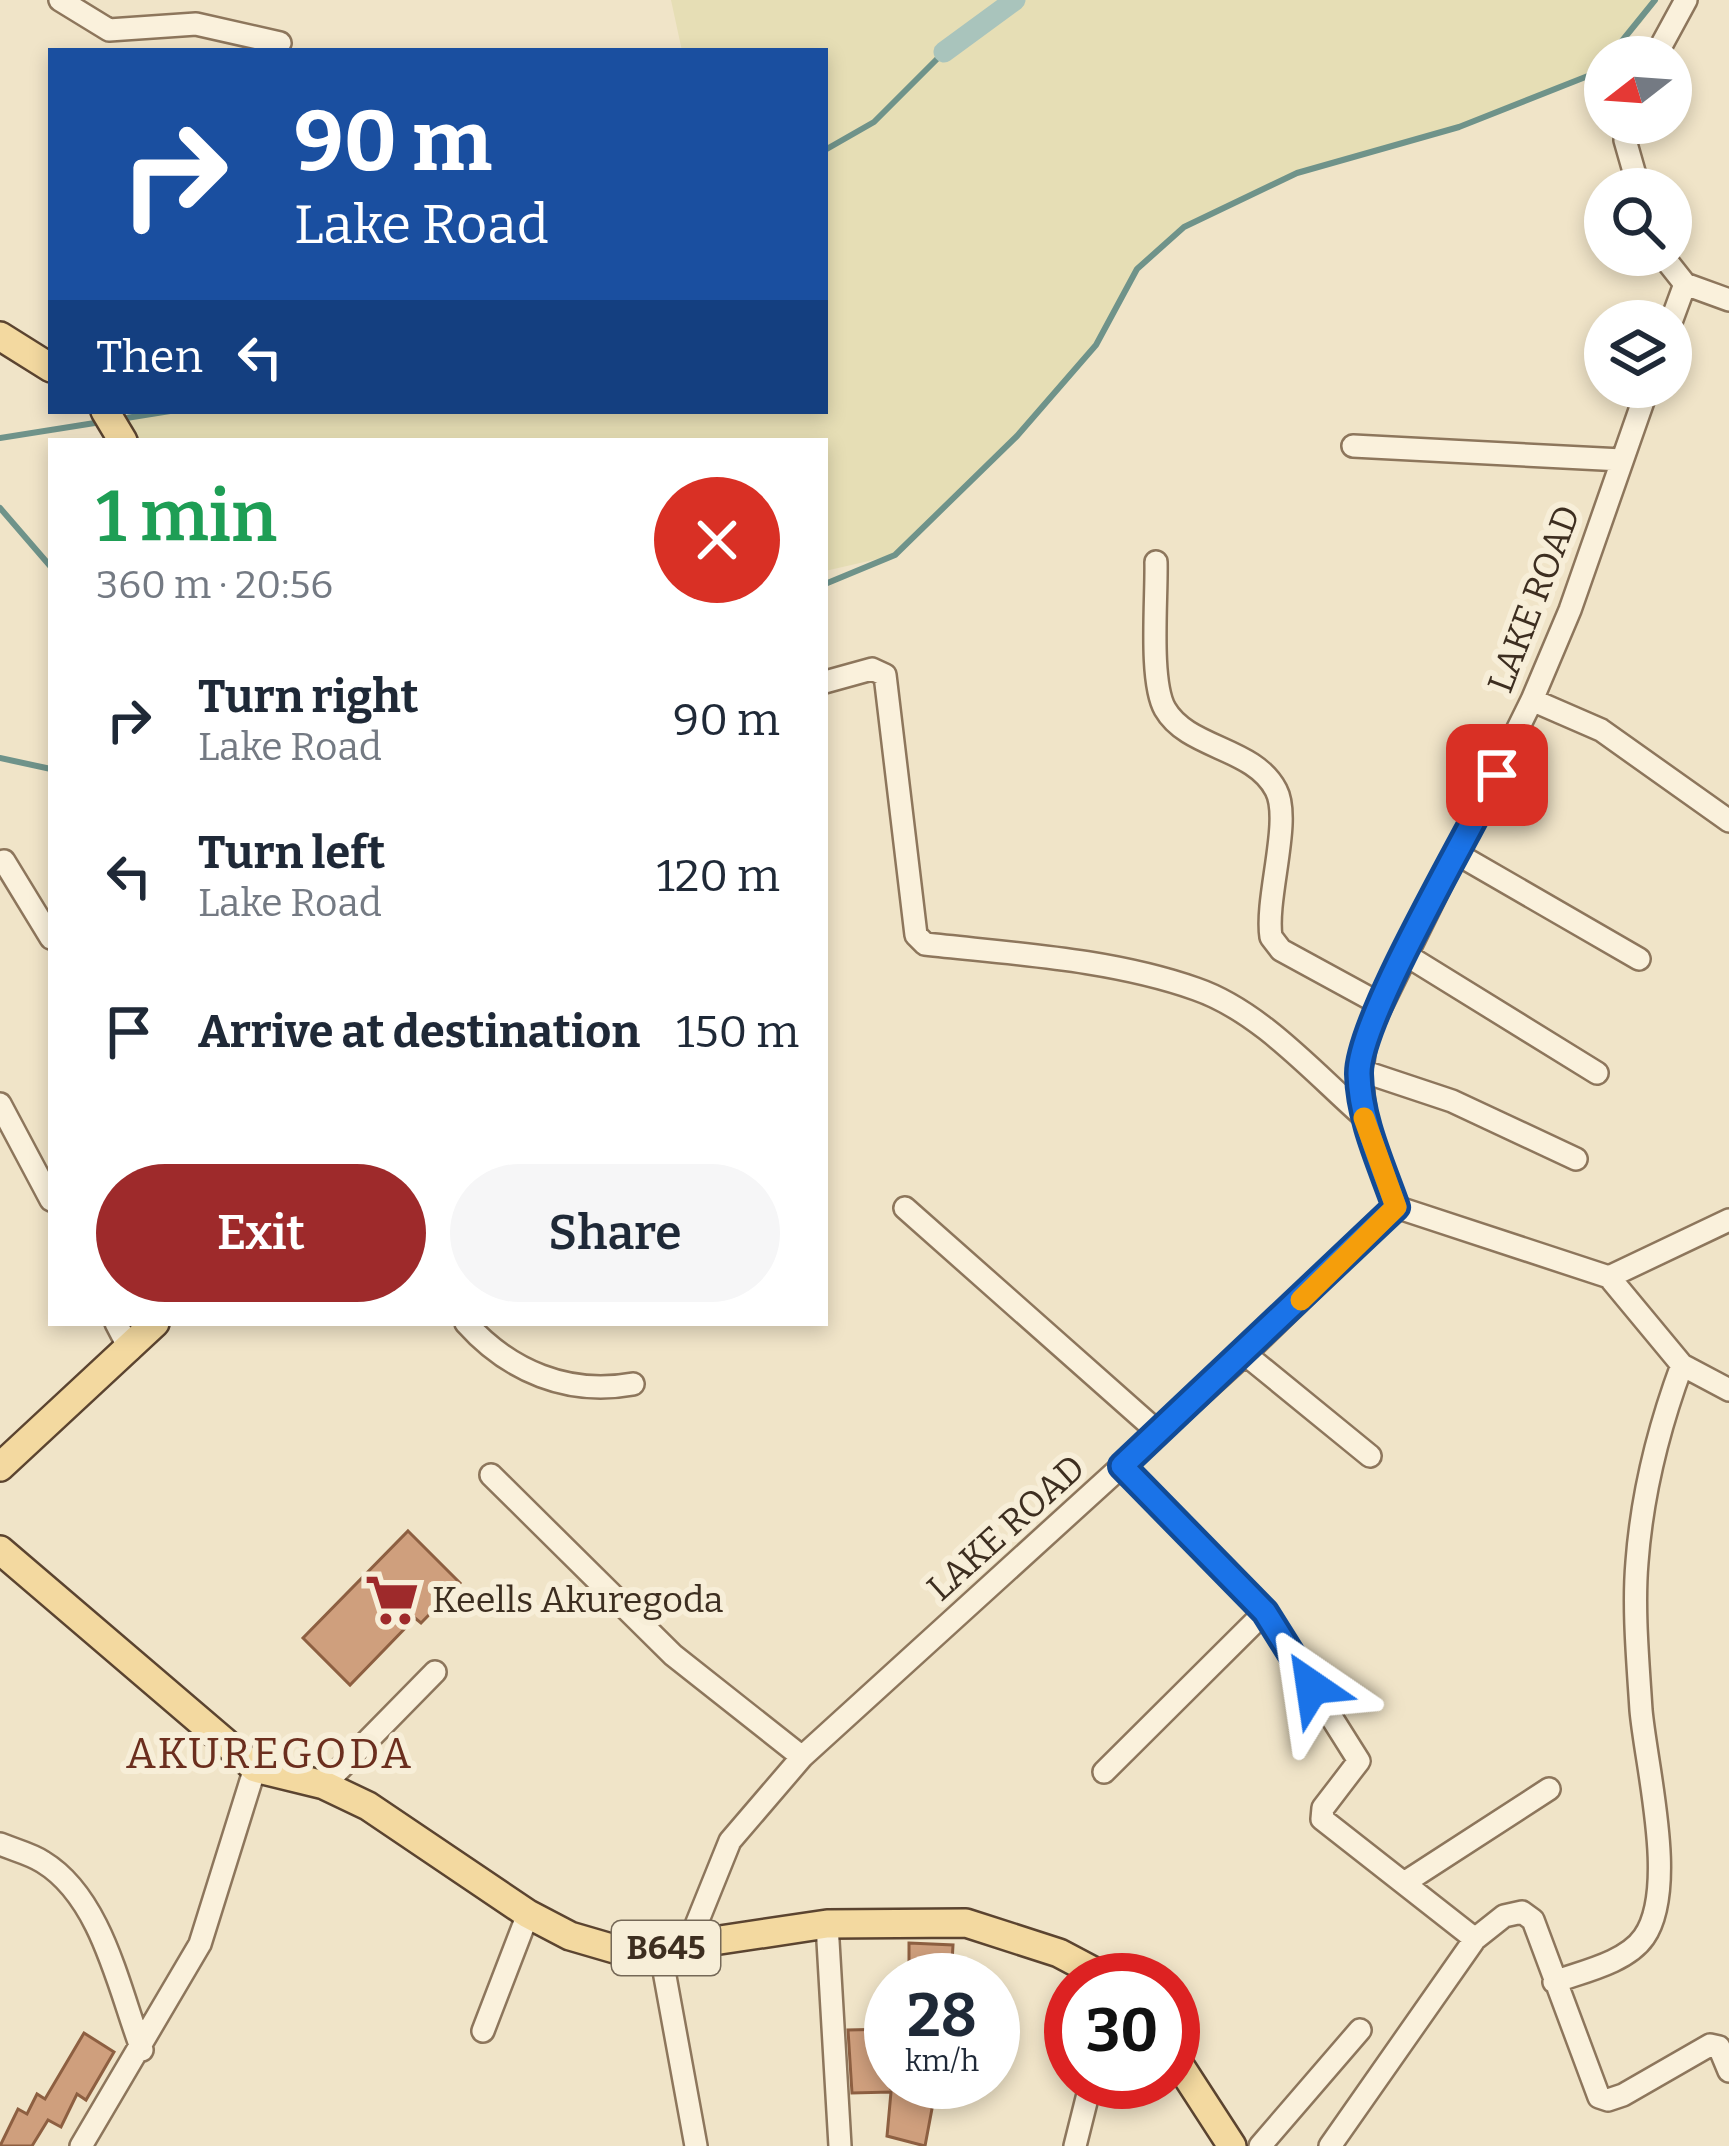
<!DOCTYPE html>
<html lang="en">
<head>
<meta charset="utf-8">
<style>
	:root { --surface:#fff; --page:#f6f6f7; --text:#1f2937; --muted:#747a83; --accent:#9e2a2b }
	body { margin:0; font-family:Bitter,serif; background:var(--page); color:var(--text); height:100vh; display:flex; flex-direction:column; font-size:45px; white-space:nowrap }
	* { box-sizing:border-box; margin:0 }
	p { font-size:39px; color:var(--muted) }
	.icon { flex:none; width:66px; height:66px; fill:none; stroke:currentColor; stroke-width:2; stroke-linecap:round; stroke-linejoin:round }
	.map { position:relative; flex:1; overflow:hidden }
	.panel { position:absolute; left:48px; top:438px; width:780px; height:888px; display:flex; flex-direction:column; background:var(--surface); border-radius:0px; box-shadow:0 6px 18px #0003 }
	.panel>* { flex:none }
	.hud { position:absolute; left:48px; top:48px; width:780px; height:366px; border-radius:0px; box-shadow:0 6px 18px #0003; background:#1a4fa0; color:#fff; overflow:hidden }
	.needle { width:78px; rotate:253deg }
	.buttons { position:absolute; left:1584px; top:36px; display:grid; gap:24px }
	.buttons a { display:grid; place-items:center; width:108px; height:108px; border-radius:50%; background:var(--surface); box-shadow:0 6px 18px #0003; font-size:60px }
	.speed { position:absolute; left:864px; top:1953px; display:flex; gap:24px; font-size:60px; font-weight:700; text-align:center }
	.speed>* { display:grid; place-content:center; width:156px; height:156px; border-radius:50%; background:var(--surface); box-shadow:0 6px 18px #0003; line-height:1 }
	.speed small { font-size:30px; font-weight:400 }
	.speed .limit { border:18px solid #d22; background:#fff; color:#111 }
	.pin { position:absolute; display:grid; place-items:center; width:102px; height:102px; color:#fff; margin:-51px; border-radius:24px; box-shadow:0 6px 18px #0006 }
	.me { position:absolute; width:132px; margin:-66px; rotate:328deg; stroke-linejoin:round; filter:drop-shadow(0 0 9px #0008) }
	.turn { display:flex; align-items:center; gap:42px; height:252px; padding:0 48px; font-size:54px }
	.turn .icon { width:156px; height:156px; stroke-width:2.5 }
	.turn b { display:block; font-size:84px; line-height:102px }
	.then { display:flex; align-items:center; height:114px; padding:0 48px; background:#0003; gap:24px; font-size:45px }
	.round { display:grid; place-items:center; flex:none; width:126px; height:126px; border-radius:63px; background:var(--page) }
	.summary { display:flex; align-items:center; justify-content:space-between; height:204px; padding:0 48px }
	h1 { font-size:72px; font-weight:600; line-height:90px; color:#1e9e55 }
	.action { display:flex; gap:24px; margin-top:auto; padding:24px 48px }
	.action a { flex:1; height:138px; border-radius:72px; background:var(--accent); color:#fff; font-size:48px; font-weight:600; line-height:138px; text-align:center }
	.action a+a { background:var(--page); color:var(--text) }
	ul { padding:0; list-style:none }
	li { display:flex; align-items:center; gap:36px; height:156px; padding:0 48px }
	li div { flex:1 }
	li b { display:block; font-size:45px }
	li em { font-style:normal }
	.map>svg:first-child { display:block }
</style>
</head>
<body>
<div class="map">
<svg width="1729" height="2146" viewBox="0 0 1729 2146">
	<rect width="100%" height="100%" fill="#f0e4c8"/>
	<path fill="#e6deb5" d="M671,0H1655L1642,22L1593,74L1459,127L1297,173L1184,227L1137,269L1096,345L1017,436L895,555L825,571V441H134L127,411H825V51H682Z"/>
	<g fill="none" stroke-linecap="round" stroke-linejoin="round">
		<path stroke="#6f938a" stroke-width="6" d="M1609,57L1655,0
			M825,150L874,122L944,52
			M120,419L170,411
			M0,438L101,422
			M0,508L51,567
			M825,584L895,555L1017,436L1096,345L1137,269L1184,227L1297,173L1459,127L1593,74L1605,61
			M0,758L51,769"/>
		<path stroke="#a9c4bc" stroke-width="21" d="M944,52L1015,0"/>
	</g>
	<path fill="#cf9f7d" stroke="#8d5f41" stroke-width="3" d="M408,1531L460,1583L421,1623L415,1618L350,1685L303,1638Z
		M909,1943L953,1945L951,1980H909Z
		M891,2029V2090L892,2082H937L925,2146L887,2136L891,2092L852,2093L848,2030Z
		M84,2033L114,2052L86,2100L77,2094L61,2127L48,2120L32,2146H0L18,2109L27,2114L37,2094L45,2099Z"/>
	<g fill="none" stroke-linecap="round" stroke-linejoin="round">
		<defs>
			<path id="minor" d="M60,0L109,30L196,24L280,43
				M1655,57L1686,0
				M1630,123L1625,140L1639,189
				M1662,255L1685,284L1671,322
				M1685,284L1729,300
				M1353,446L1622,460
				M1156,562C1157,597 1149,681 1165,709C1188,749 1254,747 1276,790C1292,820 1265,898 1271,937L1281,950L1380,1004
				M825,682L872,669L885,675L916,935L925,944C1014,954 1111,959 1196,989C1260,1011 1314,1073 1364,1117
				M1532,700L1601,730L1729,821
				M1459,855L1639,959
				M4,861L51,938
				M1406,955L1597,1073
				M1359,1070L1452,1101L1576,1159
				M0,1104L51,1200
				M1396,1207L1609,1277L1682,1365L1729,1390
				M905,1208L1159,1433
				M1609,1277L1729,1220
				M116,1323L130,1350
				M466,1323C509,1371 568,1396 633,1384
				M1245,1354L1370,1456
				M1122,1466L1265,1612L1359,1761L1323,1808L1322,1819L1475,1939
				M491,1475L673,1655L802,1757
				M1104,1772L1265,1612
				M324,1785L435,1672
				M0,1844C14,1850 31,1854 43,1862C102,1898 119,1990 142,2050
				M1404,1883L1549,1789
				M827,1924L840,2146
				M688,1945L730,1841L802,1757L1245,1354L1396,1207C1374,1144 1351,1100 1368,1033L1532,700L1570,610L1648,387
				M660,1949L696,2146
				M1554,1982C1581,1972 1626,1963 1644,1937C1678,1888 1646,1767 1641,1710C1638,1662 1633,1609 1637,1562C1642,1495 1659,1427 1682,1365
				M483,2031L528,1914
				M81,2146L200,1944L255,1768
				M1075,2146L1091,2082
				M1260,2146L1360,2030
				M1330,2146L1475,1939L1504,1916L1522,1912L1533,1920L1599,2097L1608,2100L1623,2095L1710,2045L1719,2047L1729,2071"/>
			<path id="major" d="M0,336L51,368
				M105,411L123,441
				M0,1467L155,1323
				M0,1550L255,1768L324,1785L368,1806L528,1914L570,1936L618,1950L660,1949L827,1924L966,1923L1059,1953L1110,1980
				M1173,2055L1232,2146"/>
		</defs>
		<use href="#minor" stroke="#8d765c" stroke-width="26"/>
		<use href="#major" stroke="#5b4430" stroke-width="32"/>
		<use href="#minor" stroke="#faf1dc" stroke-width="21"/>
		<use href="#major" stroke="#f3d9a0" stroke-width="27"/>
	</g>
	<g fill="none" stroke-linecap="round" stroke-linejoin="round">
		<defs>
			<path id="route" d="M1312,1687L1265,1612L1122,1466L1396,1207C1381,1164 1360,1120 1359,1074C1358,1020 1468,836 1497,775"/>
		</defs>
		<use href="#route" stroke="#114b97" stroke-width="30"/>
		<use href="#route" stroke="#1a73e8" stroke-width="21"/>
		<path stroke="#f59e0b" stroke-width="21" d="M1301,1300L1396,1207L1364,1118"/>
	</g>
	<defs>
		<symbol id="supermarket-bare" viewBox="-9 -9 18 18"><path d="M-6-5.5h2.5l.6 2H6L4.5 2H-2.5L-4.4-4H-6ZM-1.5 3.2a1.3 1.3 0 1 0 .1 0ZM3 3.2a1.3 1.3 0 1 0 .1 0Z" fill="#9e2a2b" stroke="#f7eed8" stroke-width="2.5" paint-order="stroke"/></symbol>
	</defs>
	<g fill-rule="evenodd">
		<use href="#supermarket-bare" x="354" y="1562" width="76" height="76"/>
	</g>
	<g text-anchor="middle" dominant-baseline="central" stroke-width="12" stroke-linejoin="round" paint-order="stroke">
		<rect fill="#f7eed8" stroke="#756857" stroke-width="3" x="612" y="1921" width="108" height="54" rx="9"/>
		<g font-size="33" font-weight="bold" fill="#3d2e20">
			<text x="666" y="1948">B645</text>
		</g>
		<g font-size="36" fill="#3d2e20" stroke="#f7eed8">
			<text transform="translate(1534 599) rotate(-69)">LAKE ROAD</text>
			<text transform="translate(1006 1528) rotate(-42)">LAKE ROAD</text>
		</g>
		<g font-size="36" fill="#3d2e20" stroke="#f7eed8" text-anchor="start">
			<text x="432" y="1600">Keells Akuregoda</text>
		</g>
		<g font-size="42" letter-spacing="3" fill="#6b2e1e" stroke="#f7eed8">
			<text x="270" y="1754">AKUREGODA</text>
		</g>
	</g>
</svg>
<div class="buttons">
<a><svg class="needle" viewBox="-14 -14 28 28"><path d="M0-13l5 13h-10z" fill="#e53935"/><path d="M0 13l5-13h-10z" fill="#747a83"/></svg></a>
<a><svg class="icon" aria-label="search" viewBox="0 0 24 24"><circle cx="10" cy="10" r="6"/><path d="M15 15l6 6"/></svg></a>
<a><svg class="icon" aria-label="layers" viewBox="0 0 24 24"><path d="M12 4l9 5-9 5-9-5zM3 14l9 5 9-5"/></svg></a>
</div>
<div class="speed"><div>28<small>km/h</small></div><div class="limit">30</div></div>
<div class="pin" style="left:1497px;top:775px;background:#d93025"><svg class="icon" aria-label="arrive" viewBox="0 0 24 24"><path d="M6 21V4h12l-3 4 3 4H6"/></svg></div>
<svg class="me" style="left:1312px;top:1687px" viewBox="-20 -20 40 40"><path d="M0-17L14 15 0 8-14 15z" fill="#1a73e8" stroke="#fff" stroke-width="4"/></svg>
<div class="hud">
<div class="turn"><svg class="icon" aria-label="right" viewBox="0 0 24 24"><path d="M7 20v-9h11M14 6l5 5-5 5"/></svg><div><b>90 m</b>Lake Road</div></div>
<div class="then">Then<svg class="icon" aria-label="left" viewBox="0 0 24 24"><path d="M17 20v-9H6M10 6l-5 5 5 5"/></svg></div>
</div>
<section class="panel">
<div class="summary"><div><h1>1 min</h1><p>360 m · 20:56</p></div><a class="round" style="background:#d93025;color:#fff"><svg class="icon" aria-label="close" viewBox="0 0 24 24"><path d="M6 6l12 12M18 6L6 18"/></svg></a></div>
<ul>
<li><svg class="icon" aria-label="right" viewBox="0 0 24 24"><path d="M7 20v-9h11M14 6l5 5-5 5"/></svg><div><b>Turn right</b><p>Lake Road</p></div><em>90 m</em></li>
<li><svg class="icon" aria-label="left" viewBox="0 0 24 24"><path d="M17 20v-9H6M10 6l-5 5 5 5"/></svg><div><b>Turn left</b><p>Lake Road</p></div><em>120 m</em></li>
<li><svg class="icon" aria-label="arrive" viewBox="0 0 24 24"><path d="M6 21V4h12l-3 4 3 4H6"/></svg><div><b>Arrive at destination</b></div><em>150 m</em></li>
</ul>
<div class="action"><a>Exit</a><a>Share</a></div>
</section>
</div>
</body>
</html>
